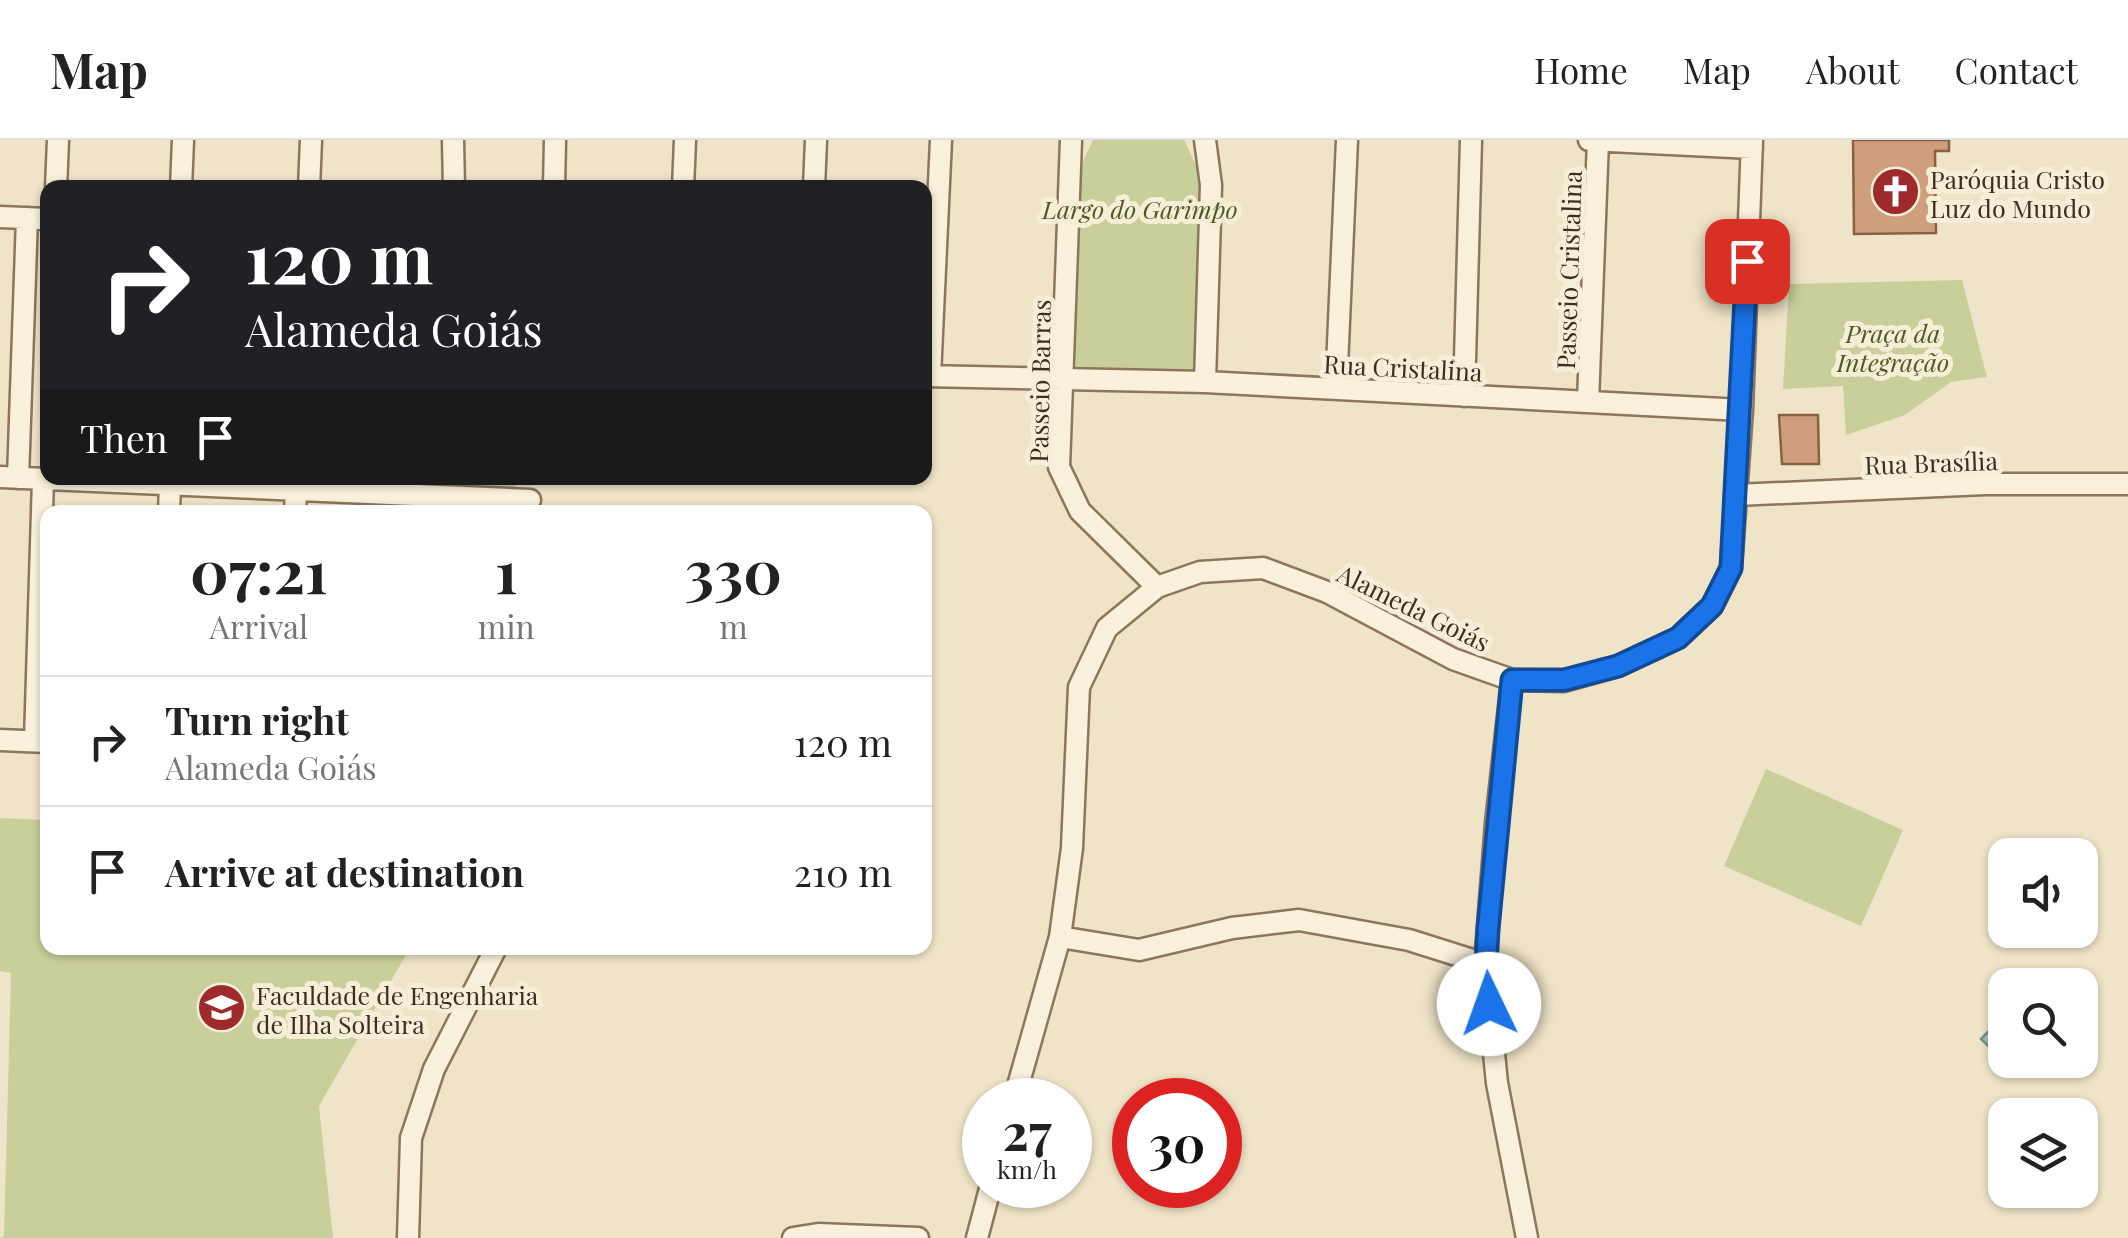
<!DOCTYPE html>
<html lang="en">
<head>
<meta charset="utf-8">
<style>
	:root { --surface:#fff; --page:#f6f6f6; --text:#222; --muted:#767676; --line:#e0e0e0 }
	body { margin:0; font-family:"Playfair Display",serif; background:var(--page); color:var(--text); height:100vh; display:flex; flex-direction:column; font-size:38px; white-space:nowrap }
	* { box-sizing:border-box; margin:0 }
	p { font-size:32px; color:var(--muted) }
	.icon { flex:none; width:55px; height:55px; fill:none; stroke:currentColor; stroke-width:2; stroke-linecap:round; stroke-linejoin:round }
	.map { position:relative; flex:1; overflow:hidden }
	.details { position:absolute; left:40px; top:365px; width:892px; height:450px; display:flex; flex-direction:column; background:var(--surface); border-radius:20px; box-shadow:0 2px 8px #0004 }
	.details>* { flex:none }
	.banner { position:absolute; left:40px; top:40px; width:892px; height:305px; border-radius:20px; box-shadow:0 2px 8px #0004; background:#202124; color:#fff; overflow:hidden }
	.buttons { position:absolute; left:1988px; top:698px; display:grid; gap:20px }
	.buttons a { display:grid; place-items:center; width:110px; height:110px; border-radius:20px; background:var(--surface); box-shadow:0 2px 8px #0004; font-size:50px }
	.speed { position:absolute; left:962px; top:938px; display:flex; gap:20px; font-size:50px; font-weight:700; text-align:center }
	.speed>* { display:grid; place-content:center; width:130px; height:130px; border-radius:50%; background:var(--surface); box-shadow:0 2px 8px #0004; line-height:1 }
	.speed small { font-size:25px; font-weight:400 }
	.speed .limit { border:15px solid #d22; background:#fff; color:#111 }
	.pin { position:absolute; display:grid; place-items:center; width:85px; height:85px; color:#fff; margin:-42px; border-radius:20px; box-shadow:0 5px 15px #0006 }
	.me { position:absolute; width:110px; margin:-55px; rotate:357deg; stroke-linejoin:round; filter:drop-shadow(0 0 8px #0008) }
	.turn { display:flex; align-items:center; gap:35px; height:210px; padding:0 40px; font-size:45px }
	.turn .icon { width:130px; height:130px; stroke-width:2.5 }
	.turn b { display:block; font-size:70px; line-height:85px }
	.then { display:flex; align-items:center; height:95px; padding:0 40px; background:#0003; gap:20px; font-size:38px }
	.eta { display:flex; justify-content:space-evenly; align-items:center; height:170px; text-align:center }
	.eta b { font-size:60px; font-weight:700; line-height:70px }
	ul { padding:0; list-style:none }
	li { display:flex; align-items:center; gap:30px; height:130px; padding:0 40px; border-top:2px solid var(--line) }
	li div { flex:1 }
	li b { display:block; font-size:38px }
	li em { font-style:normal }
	header { display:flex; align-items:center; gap:60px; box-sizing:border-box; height:140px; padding:0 50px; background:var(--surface); border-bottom:2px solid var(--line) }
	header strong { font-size:48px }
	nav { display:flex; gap:55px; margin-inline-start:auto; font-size:35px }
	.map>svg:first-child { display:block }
</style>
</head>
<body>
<header>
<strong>Map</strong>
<nav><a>Home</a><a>Map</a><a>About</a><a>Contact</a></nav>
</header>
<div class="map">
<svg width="2128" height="1098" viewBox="0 0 2128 1098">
	<rect width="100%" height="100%" fill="#f0e4c8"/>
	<path fill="#c9cf9b" d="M1093,0H1184L1206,46L1198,236L1071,230L1077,34Z
		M1962,140L1987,237L1951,242L1905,275L1846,295L1843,246L1783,249L1789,144Z
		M404,338H513L517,350L404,345Z
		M1766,629L1903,690L1861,786L1724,726Z
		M0,678L47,680L48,808H410L319,966L333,1098H0L4,1096L11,833L0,831Z"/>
	<path fill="#a9c4bc" stroke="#6f938a" stroke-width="2.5" d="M2005,874V918L2003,920L1981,899Z"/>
	<path fill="#cf9f7d" stroke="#8d5f41" stroke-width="2.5" d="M1853,0H1949V11H1935L1936,93L1854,94Z
		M1779,275H1818L1819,324H1782Z"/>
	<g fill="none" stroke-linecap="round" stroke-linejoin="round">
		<defs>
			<path id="minor" d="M453,0L454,48
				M1071,0L1059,327L1080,371L1157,447
				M1589,0L1752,8
				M56,48L58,0
				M181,48L183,0
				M309,48L311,0
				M554,48L555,0
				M683,48L685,0
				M814,48L816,0
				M0,77L48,79
				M925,236L1205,242L1742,270
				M930,236L941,0
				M1205,242L1211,45L1205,0
				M1336,249L1347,0
				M1464,256L1471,0
				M1588,262L1598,0
				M0,337L530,360
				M18,338L27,78
				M1736,355L1985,344H2128
				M169,372L170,344
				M295,372L296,350
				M1512,540L1496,683L1485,824L1497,943L1527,1098
				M0,600L46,602
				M35,601L43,339
				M1060,797L1139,810L1232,788L1299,780L1409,800L1485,824
				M1014,960L1060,797L1072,708L1079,547L1107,488L1157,447L1200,432L1263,428L1327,452L1453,519L1512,540L1564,541L1618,526L1678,498L1712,466L1731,428L1742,270L1752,0
				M408,1098L411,998L434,929L496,808
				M793,1098L818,1094L918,1098
				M977,1098L991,1045"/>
		</defs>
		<use href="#minor" stroke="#8d765c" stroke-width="25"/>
		<use href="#minor" stroke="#faf1dc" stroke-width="20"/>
	</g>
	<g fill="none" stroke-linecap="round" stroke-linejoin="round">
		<defs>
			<path id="route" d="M1489,864L1486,824L1488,789L1512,540H1564L1618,526L1678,498L1712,466L1731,428L1747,121"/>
		</defs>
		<use href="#route" stroke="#114b97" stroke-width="25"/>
		<use href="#route" stroke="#1a73e8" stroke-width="18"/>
	</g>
	<defs>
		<symbol id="church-disc" viewBox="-11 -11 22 22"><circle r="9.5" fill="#9e2a2b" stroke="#f7eed8"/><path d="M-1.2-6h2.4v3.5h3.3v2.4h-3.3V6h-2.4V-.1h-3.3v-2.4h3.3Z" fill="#fff"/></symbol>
		<symbol id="university-disc" viewBox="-11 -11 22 22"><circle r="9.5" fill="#9e2a2b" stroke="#f7eed8"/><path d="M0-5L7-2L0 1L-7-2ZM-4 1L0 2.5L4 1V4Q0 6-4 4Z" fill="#fff"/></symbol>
	</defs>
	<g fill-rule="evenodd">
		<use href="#church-disc" x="1868" y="24" width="55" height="55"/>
		<use href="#university-disc" x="194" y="840" width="55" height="55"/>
	</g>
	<g text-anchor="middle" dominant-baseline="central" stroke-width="10" stroke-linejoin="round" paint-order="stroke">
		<g font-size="25" fill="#3d2e20" stroke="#f7eed8" text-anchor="start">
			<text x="1930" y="38">Paróquia Cristo<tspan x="1930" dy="29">Luz do Mundo</tspan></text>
			<text x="256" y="854">Faculdade de Engenharia<tspan x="256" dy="29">de Ilha Solteira</tspan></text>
		</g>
		<g font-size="25" font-style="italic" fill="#4d5a26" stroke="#f7eed8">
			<text x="1140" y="68">Largo do Garimpo</text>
			<text x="1893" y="192">Praça da<tspan x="1893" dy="29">Integração</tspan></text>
		</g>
		<g font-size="25" fill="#3d2e20" stroke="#f7eed8">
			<text transform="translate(1568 130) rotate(-88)">Passeio Cristalina</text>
			<text transform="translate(1403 227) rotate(3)">Rua Cristalina</text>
			<text transform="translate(1039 241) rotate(-89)">Passeio Barras</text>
			<text transform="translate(1931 322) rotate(-2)">Rua Brasília</text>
			<text transform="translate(1414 467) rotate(26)">Alameda Goiás</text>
		</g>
	</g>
</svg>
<div class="buttons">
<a><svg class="icon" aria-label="sound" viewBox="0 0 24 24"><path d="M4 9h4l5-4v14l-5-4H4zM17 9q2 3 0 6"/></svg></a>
<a><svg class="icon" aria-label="search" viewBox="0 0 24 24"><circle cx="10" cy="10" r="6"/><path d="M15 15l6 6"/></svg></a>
<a><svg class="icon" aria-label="layers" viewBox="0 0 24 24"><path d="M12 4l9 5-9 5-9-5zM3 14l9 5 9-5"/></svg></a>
</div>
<div class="speed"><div>27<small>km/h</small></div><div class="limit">30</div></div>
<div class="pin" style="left:1747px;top:121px;background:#d93025"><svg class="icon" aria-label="arrive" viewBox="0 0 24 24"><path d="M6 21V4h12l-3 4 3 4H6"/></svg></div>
<svg class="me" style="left:1489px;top:864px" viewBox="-20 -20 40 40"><circle r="19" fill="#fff"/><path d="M0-13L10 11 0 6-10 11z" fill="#1a73e8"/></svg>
<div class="banner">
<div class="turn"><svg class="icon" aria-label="right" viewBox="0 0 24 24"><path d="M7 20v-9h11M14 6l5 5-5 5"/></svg><div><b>120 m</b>Alameda Goiás</div></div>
<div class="then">Then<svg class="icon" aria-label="arrive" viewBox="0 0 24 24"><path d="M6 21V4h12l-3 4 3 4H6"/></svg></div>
</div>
<section class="details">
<div class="eta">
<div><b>07:21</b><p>Arrival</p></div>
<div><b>1</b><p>min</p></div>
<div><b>330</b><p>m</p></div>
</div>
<ul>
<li><svg class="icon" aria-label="right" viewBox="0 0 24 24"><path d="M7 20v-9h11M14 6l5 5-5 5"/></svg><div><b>Turn right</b><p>Alameda Goiás</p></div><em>120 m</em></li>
<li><svg class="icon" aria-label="arrive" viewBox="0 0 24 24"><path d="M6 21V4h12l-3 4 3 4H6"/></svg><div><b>Arrive at destination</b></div><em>210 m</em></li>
</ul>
</section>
</div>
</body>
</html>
